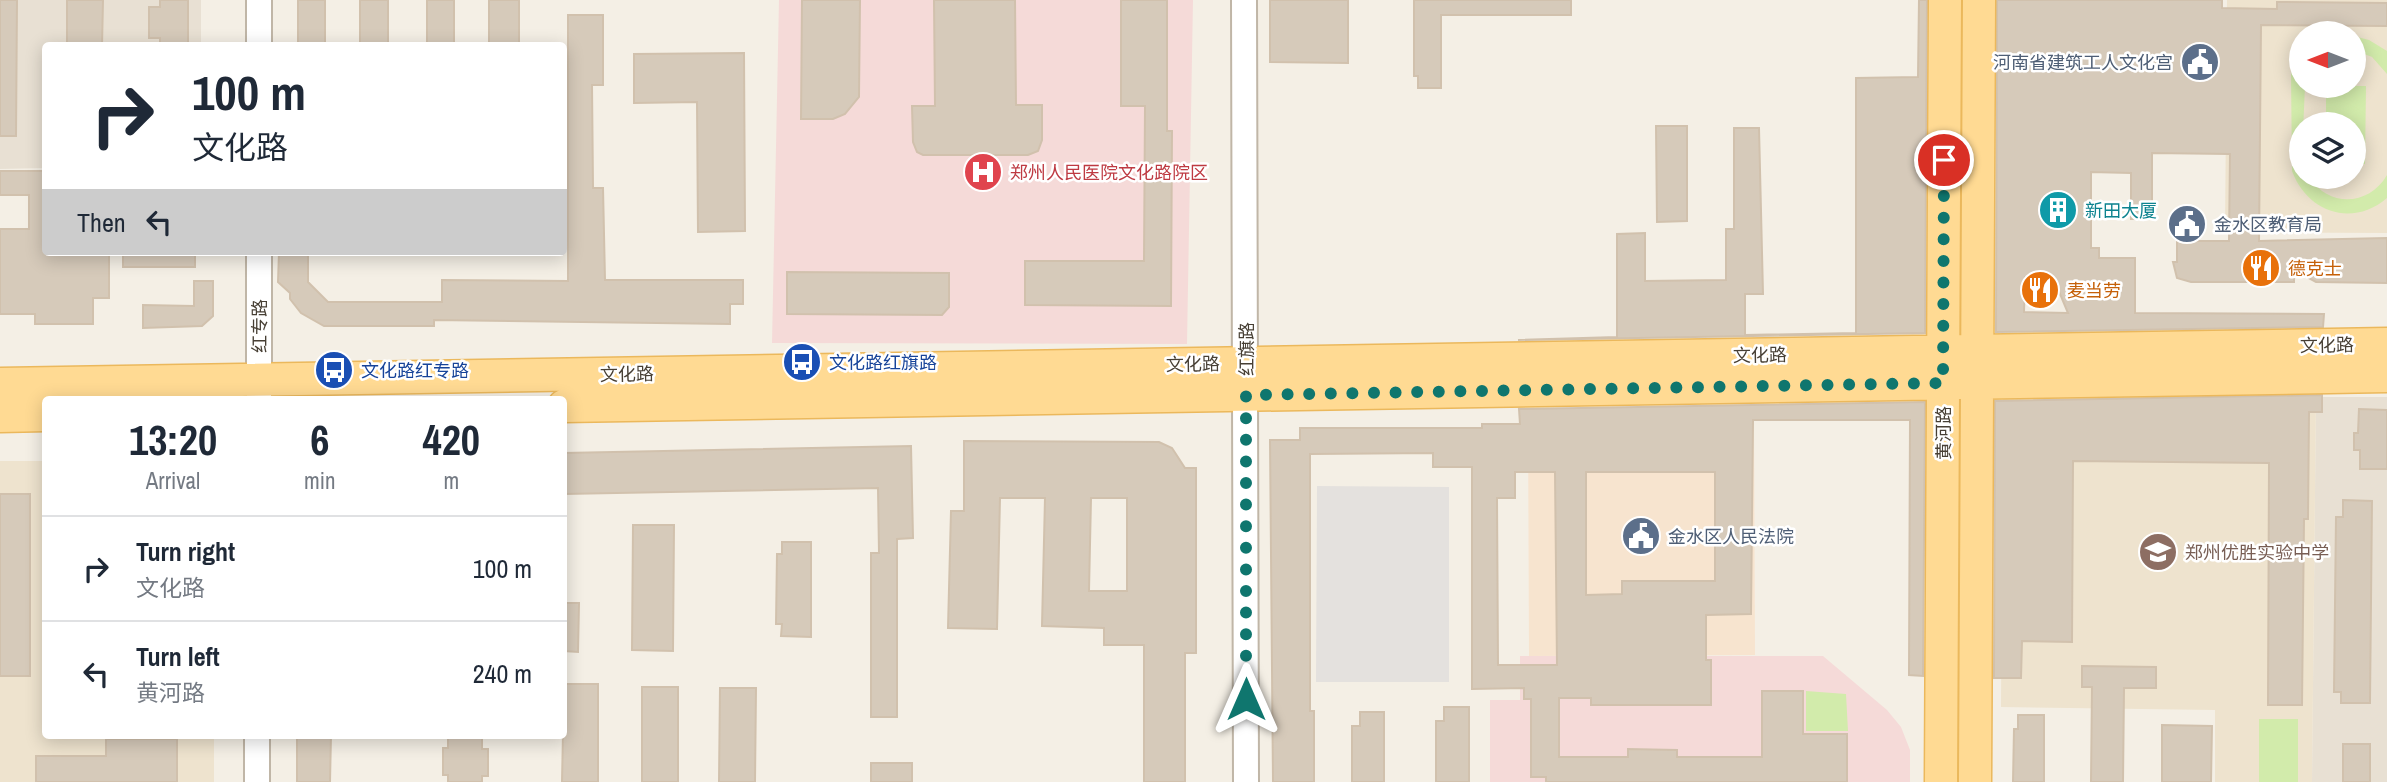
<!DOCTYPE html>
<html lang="en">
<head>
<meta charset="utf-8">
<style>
	:root { --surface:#fff; --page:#f6f6f7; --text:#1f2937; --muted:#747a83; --line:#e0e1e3 }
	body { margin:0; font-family:"Archivo Narrow","Noto Sans SC",sans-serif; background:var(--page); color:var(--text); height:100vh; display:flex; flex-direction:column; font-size:26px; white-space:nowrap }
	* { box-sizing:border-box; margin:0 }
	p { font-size:23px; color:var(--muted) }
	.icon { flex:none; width:38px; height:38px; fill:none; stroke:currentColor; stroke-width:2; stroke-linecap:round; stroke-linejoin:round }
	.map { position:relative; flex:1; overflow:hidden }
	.side { position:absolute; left:42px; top:396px; width:525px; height:343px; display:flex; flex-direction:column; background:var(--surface); border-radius:7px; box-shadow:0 4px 18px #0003 }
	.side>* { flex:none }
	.top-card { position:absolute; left:42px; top:42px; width:525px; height:214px; border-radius:7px; box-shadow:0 4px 18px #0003; background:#fff; color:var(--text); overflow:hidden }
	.needle { width:46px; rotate:270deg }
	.fabs { position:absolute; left:2289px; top:21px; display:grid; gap:14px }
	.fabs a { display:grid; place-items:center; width:77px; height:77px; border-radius:50%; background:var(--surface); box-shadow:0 4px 18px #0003; font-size:35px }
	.pin { position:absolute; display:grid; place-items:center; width:60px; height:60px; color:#fff; margin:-30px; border:4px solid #fff; border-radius:50%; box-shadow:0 2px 7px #0007 }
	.me { position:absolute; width:77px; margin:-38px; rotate:0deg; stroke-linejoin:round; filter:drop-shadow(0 0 5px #0008) }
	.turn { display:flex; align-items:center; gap:24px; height:147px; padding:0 35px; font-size:32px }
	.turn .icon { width:91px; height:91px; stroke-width:2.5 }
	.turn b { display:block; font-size:49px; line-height:60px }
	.then { display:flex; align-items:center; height:66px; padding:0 35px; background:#0003; gap:14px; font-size:26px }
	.eta { display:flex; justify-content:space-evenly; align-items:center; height:119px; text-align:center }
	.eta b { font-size:42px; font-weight:800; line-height:49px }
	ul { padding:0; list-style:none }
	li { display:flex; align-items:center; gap:21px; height:105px; padding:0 35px; border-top:2px solid var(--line) }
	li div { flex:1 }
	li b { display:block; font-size:26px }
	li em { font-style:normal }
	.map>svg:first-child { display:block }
</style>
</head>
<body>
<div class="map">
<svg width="2387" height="782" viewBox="0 0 2387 782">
	<rect width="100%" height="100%" fill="#f4efe5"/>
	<path fill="#e8e0d3" d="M0,0H201V45L46,46L45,168L0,169Z
		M2316,397H2387V782H2312Z"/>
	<path fill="#f7e4cf" d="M1528,416H1754L1755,655L1529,656Z"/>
	<path fill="#eee3ce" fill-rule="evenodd" d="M2227,0H2387V233L2225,232ZM2301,33H2354V86H2301ZM2301,124H2354V177H2301Z
		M2003,394L2316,397L2312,782H2215V710L2001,707Z
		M0,461H45L46,735H214V782H0Z"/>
	<path fill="#f5dad8" d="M779,0H1193L1187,344L772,343Z
		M1520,656H1823L1887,710L1901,727L1910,750V782H1490V700H1520Z"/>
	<path fill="#d2ebab" d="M2354,36L2369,40L2387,51V74L2372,57L2354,50Z
		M2301,58V86H2305L2301,177H2309C2329,208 2369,206 2387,175V198C2352,228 2307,212 2292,171L2291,74Z
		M2326,86H2366L2365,164H2354V124H2326Z
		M1806,691L1846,694L1848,731H1806Z
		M2259,719H2298V782H2259Z"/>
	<path fill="#e4e1de" d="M1317,486L1449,487V682H1316Z"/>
	<path fill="#d6caba" stroke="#d1c1ad" stroke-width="2" fill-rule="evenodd" d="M0,0H17L16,136H0Z
		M67,0H103L102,46H67Z
		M160,0H188V46H160V38H149V7H160Z
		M298,0H325V46H298Z
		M360,0H388V46H360Z
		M427,0H454V46H427Z
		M489,0H519V46H489Z
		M802,0H860L859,97L845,114L833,119H801Z
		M934,0H1015L1016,105H1042V140L1038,151L1028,155H923L917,152L913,142L912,106H935Z
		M1121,0H1167V131H1172L1171,306L1025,305V261H1144L1145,106H1121Z
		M1270,0H1348V63L1270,62Z
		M1414,0H1571V15H1441V88H1418V76H1414Z
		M1919,0H1927L1925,333L1518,340L1617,337V234L1645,233V281L1726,280V229H1734V128H1759L1763,294H1745V335L1856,333V78L1918,77Z
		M1997,0H2222V8L2277,9V2L2387,3V26L2261,25L2259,241L2387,238V283L2316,282L2294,270V282H2191L2177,278L2173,262H2177V241H2229L2230,154L2152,153V219H2131V173L2091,172V248H2099V258H2135V313L2324,314L2323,327L1996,332ZM2025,277H2053L2068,313L2024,312Z
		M568,15H603V85H592L593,188H603L605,280H743V304H730V324L434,320V326H324L301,313L290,299V293L278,282L279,252H308V282L328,302H442V280L568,281Z
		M744,53L745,231L698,232L697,102L634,103V54Z
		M1656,126H1687V221L1657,222Z
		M0,171H46V252L109,254V298H93V324H35V314H0V229H29V195H0Z
		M123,252H195V267H123Z
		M787,272L949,273V307L942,315L787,314Z
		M194,281H213V316L202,326L143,328V305L194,306Z
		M2322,395V412H2309L2308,519H2304L2302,705H2268L2269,463L2073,461L2072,642L2022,641L2021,678H1994L1995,401Z
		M1925,402L1923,676L1909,675L1910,420H1753L1751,614L1706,615V660H1711V705H1591V698H1559V757H1628V749L1677,750V757H1762V691H1803V734H1847V782H1546V777H1531V699H1524V688L1472,689V467H1433V453L1310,454V711H1314V782H1273L1270,440H1300V428H1482V424H1520L1519,409ZM1515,472H1555L1557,665H1498L1497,498H1515ZM1586,472H1715V581H1622V594L1586,595Z
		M2359,409L2387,410V469H2360V450H2354V433H2358Z
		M964,441L1159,442L1172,448L1185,468H1196V653H1185V782H1144V645H1104V628L1042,626L1045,498H1000L997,629L948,628L951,511H964ZM1091,498H1127V591H1089Z
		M911,446L913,538L897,539V717H871V553H879L878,488L564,494V453Z
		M0,494H30V676H0Z
		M2343,500L2372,501L2370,703H2341V692H2334L2336,517H2343Z
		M633,525H674L673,651L632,650Z
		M782,542H811V637L781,636L782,624H776L777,554H782Z
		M564,603H579L578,652L564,651Z
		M2082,666L2156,667V688H2124L2123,782H2091L2092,687H2082Z
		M564,684H598V782H562Z
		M642,687H678V782H642Z
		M720,688H756L755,782H719Z
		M1444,707H1469V782H1436V721H1444Z
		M1360,712H1384V782H1352V726H1360Z
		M2018,715H2044V782H2013L2014,729H2018Z
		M2162,725L2212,726L2211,782H2162Z
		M297,735H331L330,782H297Z
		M448,735H482V749H488V776H482V782H448V775H443V748H448Z
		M106,739H177V782H36V756H106Z
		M2343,744H2370V782H2343Z
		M871,763H912V782H871Z"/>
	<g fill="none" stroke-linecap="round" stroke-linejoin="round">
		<defs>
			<path id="minor" d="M259,0V46
				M1244,0L1246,782
				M259,252V399
				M257,782V735"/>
			<path id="major" d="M0,384L2387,344
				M564,406L2387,376
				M0,416L46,415
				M1941,782L1945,0
				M1975,782L1979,0"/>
		</defs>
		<use href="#minor" stroke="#c0b6a7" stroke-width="28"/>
		<use href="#major" stroke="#ebb85c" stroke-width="35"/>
		<use href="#minor" stroke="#fff" stroke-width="24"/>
		<use href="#major" stroke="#ffda93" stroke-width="32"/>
	</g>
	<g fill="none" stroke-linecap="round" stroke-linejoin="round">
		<path stroke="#0f766e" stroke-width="12" stroke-dasharray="0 21.6" d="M1246,699V395L1943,383L1944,160"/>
	</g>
	<defs>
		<symbol id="civic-disc" viewBox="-11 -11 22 22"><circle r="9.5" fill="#5c6f8a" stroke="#fff"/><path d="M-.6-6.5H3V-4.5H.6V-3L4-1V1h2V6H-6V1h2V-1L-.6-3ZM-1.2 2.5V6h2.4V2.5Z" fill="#fff"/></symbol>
		<symbol id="hospital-disc" viewBox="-11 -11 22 22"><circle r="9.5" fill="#e0444e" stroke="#fff"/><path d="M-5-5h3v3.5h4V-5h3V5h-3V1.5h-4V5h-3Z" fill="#fff"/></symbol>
		<symbol id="building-disc" viewBox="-11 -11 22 22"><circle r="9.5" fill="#0f9aa8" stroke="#fff"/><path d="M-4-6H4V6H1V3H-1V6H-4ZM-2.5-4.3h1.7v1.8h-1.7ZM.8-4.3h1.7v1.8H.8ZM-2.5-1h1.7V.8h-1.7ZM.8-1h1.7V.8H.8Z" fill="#fff"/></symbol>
		<symbol id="restaurant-disc" viewBox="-11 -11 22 22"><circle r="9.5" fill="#e8710a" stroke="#fff"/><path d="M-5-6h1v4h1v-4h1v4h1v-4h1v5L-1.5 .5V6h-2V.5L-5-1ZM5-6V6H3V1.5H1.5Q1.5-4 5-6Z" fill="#fff"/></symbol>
		<symbol id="bus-disc" viewBox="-11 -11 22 22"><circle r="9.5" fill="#1a4fb4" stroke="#fff"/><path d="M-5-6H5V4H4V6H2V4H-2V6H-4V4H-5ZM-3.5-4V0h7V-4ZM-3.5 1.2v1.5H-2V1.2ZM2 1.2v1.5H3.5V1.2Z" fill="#fff"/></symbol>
		<symbol id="school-disc" viewBox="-11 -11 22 22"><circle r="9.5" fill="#8d6e63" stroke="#fff"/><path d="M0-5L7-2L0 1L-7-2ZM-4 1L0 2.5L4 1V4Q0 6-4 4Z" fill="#fff"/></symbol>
	</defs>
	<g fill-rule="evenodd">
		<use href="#civic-disc" x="2178" y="40" width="44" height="44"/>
		<use href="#hospital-disc" x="961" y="150" width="44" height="44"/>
		<use href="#building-disc" x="2036" y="188" width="44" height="44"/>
		<use href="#civic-disc" x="2165" y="202" width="44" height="44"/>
		<use href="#restaurant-disc" x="2239" y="246" width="44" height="44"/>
		<use href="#restaurant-disc" x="2018" y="268" width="44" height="44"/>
		<use href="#bus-disc" x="780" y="340" width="44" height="44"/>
		<use href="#bus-disc" x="312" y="348" width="44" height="44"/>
		<use href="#civic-disc" x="1619" y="514" width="44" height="44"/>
		<use href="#school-disc" x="2136" y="530" width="44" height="44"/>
	</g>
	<g text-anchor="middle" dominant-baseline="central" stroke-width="5" stroke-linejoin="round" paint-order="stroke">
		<g font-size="18" fill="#4e5e75" stroke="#fff" text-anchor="start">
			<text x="2173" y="62" text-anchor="end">河南省建筑工人文化宫</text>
			<text x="2214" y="224">金水区教育局</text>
			<text x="1668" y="536">金水区人民法院</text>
		</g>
		<g font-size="18" fill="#be3a42" stroke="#fff" text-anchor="start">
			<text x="1010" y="172">郑州人民医院文化路院区</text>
		</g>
		<g font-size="18" fill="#0d838f" stroke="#fff" text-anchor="start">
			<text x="2085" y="210">新田大厦</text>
		</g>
		<g font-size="18" fill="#c56008" stroke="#fff" text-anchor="start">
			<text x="2288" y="268">德克士</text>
			<text x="2067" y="290">麦当劳</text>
		</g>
		<g font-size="18" fill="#473f34" stroke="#fff">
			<text transform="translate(259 326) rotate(-90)">红专路</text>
			<text transform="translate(2327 345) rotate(-1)">文化路</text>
			<text transform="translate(1246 349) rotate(-90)">红旗路</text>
			<text transform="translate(1760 355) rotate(-1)">文化路</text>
			<text transform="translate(1193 364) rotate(-1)">文化路</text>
			<text transform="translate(627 374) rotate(-1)">文化路</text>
			<text transform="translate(1943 433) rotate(-90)">黄河路</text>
		</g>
		<g font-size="18" fill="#164399" stroke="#fff" text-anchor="start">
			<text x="829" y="362">文化路红旗路</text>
			<text x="361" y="370">文化路红专路</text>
		</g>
		<g font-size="18" fill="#785e54" stroke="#fff" text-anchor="start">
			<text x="2185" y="552">郑州优胜实验中学</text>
		</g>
	</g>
</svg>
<div class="fabs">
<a><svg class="needle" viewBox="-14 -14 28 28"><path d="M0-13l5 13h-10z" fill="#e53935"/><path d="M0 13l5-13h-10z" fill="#747a83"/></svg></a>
<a><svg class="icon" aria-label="layers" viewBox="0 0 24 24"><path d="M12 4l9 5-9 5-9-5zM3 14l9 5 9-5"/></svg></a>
</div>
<div class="pin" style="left:1944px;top:160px;background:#d93025"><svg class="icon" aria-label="arrive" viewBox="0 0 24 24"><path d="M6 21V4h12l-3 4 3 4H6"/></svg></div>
<svg class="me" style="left:1246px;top:699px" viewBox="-20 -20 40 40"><path d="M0-17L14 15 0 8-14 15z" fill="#0f766e" stroke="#fff" stroke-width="4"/></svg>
<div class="top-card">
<div class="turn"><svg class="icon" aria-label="right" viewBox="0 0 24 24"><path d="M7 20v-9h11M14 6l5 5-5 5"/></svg><div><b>100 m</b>文化路</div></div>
<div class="then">Then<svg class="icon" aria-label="left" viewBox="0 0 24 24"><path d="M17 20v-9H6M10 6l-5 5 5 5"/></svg></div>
</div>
<section class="side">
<div class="eta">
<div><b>13:20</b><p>Arrival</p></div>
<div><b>6</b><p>min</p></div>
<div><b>420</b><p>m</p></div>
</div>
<ul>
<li><svg class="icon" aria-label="right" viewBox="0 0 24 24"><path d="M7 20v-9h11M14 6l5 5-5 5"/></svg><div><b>Turn right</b><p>文化路</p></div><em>100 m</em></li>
<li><svg class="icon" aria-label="left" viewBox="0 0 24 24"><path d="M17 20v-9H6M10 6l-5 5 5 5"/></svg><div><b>Turn left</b><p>黄河路</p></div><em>240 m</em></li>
</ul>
</section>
</div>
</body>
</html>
